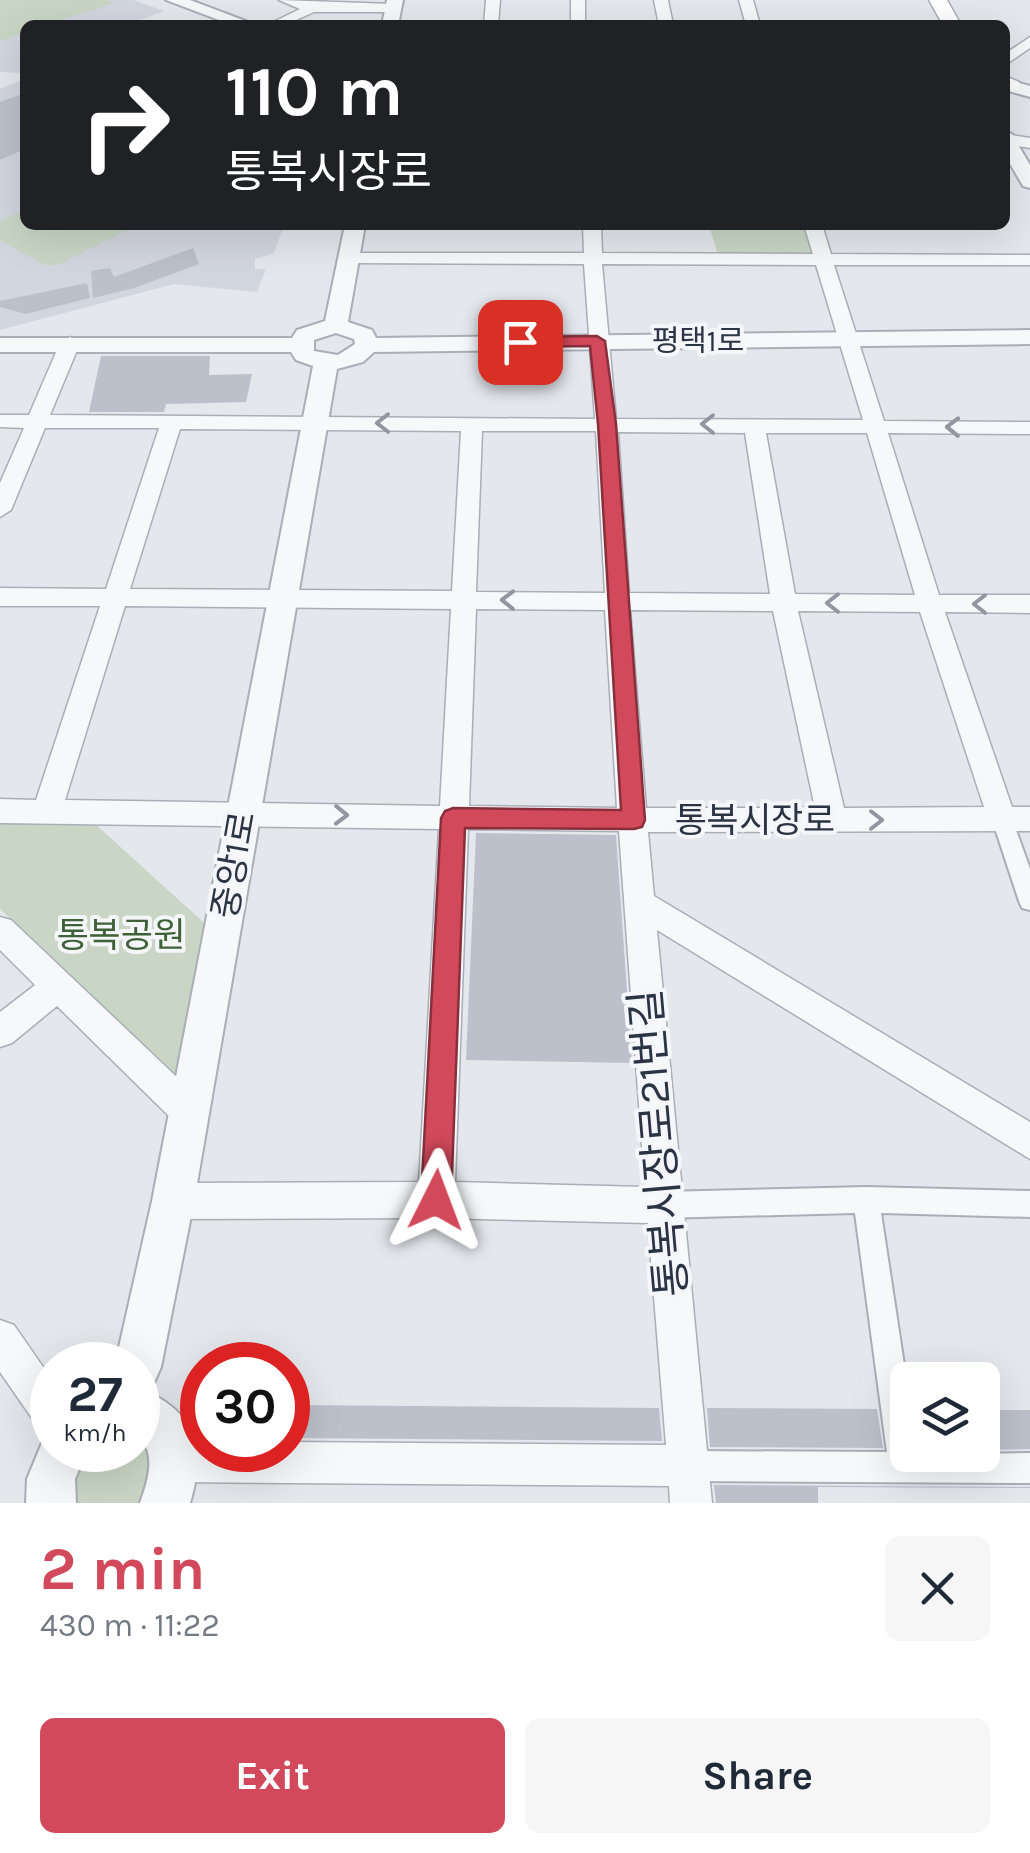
<!DOCTYPE html>
<html lang="en">
<head>
<meta charset="utf-8">
<style>
	:root { --surface:#fff; --page:#f6f6f7; --text:#1f2937; --muted:#747a83; --accent:#d1495b }
	body { margin:0; font-family:Karla,"Noto Sans KR",sans-serif; background:var(--page); color:var(--text); height:100vh; display:flex; flex-direction:column; font-size:38px; white-space:nowrap }
	* { box-sizing:border-box; margin:0 }
	p { font-size:32px; color:var(--muted) }
	.icon { flex:none; width:55px; height:55px; fill:none; stroke:currentColor; stroke-width:2; stroke-linecap:round; stroke-linejoin:round }
	.map { position:relative; height:1503px; overflow:hidden }
	.sheet { display:flex; flex-direction:column; background:var(--surface); flex:1 }
	.sheet>* { flex:none }
	.top-card { position:absolute; left:20px; top:20px; width:990px; height:210px; border-radius:15px; box-shadow:0 10px 40px #0002; background:#202124; color:#fff; overflow:hidden }
	.tools { position:absolute; left:890px; top:1362px; display:grid; gap:20px }
	.tools a { display:grid; place-items:center; width:110px; height:110px; border-radius:15px; background:var(--surface); box-shadow:0 10px 40px #0002; font-size:50px }
	.speed { position:absolute; left:30px; top:1342px; display:flex; gap:20px; font-size:50px; font-weight:700; text-align:center }
	.speed>* { display:grid; place-content:center; width:130px; height:130px; border-radius:50%; background:var(--surface); box-shadow:0 10px 40px #0002; line-height:1 }
	.speed small { font-size:25px; font-weight:400 }
	.speed .limit { border:15px solid #d22; background:#fff; color:#111 }
	.pin { position:absolute; display:grid; place-items:center; width:85px; height:85px; color:#fff; margin:-42px; border-radius:20px; box-shadow:0 5px 15px #0006 }
	.me { position:absolute; width:110px; margin:-55px; rotate:3deg; stroke-linejoin:round; filter:drop-shadow(0 0 8px #0008) }
	.turn { display:flex; align-items:center; gap:35px; height:210px; padding:0 40px; font-size:45px }
	.turn .icon { width:130px; height:130px; stroke-width:2.5 }
	.turn b { display:block; font-size:70px; line-height:85px }
	.round { display:grid; place-items:center; flex:none; width:105px; height:105px; border-radius:15px; background:var(--page) }
	.headline { display:flex; align-items:center; justify-content:space-between; height:170px; padding:0 40px }
	h1 { font-size:60px; font-weight:700; line-height:75px; color:var(--accent) }
	.cta { display:flex; gap:20px; margin-top:auto; padding:20px 40px }
	.cta a { flex:1; height:115px; border-radius:15px; background:var(--accent); color:#fff; font-size:40px; font-weight:700; line-height:115px; text-align:center }
	.cta a+a { background:var(--page); color:var(--text) }
	.map>svg:first-child { display:block }
</style>
</head>
<body>
<div class="map">
<svg width="1030" height="1503" viewBox="0 0 1030 1503">
	<rect width="100%" height="100%" fill="#e4e7ec"/>
	<path fill="#d2d6de" d="M0,0H133L164,11L126,25H25V73L0,72Z
		M25,79V225H284L274,253L255,259V269H266L257,292L174,284L0,330V89Z"/>
	<path fill="#c9d6c5" d="M0,0H107L113,3L46,25H25V32L0,41Z
		M25,210V225H137L58,265H45L0,240V221Z
		M709,225H807L817,254L718,255Z
		M0,819L93,822L213,931L189,1088L0,909Z
		M138,1439C156,1458 152,1482 140,1503H77L76,1472L89,1450H138Z"/>
	<path fill="#bbc0ca" d="M25,93V149L0,160V102Z
		M193,248L199,264L134,288L93,298L91,271L110,268L114,277Z
		M87,283L90,298L26,314L0,307V301Z
		M101,356H210L209,375L252,374L246,402L166,404L164,412H89Z
		M476,833L616,835L632,1063L466,1060Z
		M288,1405L659,1408L662,1441L288,1438Z
		M707,1408L877,1409L883,1448L710,1447Z
		M982,1410H1030V1449L982,1450Z
		M714,1485L1030,1487V1488L818,1487V1503H716Z"/>
	<g fill="none" stroke-linecap="round" stroke-linejoin="round">
		<defs>
			<path id="pedestrian" d="M1002,810L1009,813L1012,819L1030,869V910L1022,908L1019,901L992,819L995,813Z
				M866,1187L1030,1191V1217L881,1213L908,1391V1455L1030,1453V1483L688,1481L677,1477L673,1466L677,1455L688,1451L887,1452L855,1213L662,1218L653,1214L649,1205L653,1196L662,1192Z"/>
			<path id="minor" d="M279,0L393,4L400,8L393,12H314L285,25H267L300,9Z
				M486,0H500L498,25H484Z
				M571,0H585V25H571Z
				M654,0H668L673,25H659Z
				M739,0H753L760,25H746Z
				M1030,37V48L1005,65V54Z
				M1005,134L1030,138V148L1005,144Z
				M583,225H601L602,253L813,254L804,225H822L831,254L1030,255V265H834L884,421L1030,422V434L888,433L939,595H1030V613L945,612L1012,807H1030V831L648,832L654,896L1030,1122V1159L657,930L712,1503H670L669,1486L175,1482L161,1476L155,1462L161,1448L175,1442H202V1450H288V1442L666,1445L648,1223L436,1218L173,1219L160,1214L155,1201L160,1188L173,1183L419,1182L439,829L0,823V799L36,800L100,606H0V588L106,589L159,428H45L11,510L0,517V483L24,428L0,427V415H29L60,343L70,337L80,343L50,415L595,419L584,264L349,263L340,258L349,253H584ZM602,264L816,265L863,420L616,419ZM180,429L461,431L452,591L130,589ZM482,431H596L605,593L476,592ZM618,432L745,433L770,594L629,593ZM766,433H867L915,595L795,594ZM125,606L451,609L440,806L65,800ZM476,609L605,610L617,808L469,806ZM630,610L773,611L815,808H646ZM798,611L920,612L984,807L844,808ZM468,829L619,831L645,1187L455,1182Z
				M0,917L11,920L201,1100L206,1112L201,1124L189,1129L177,1124L57,1006L12,1043L0,1047V1012L35,985L0,950Z
				M0,1320L14,1325L52,1380V1433L38,1427L0,1372Z"/>
			<path id="tertiary" d="M166,0H190L256,25H232Z
				M387,0H403L398,25H382Z
				M1005,79L1030,86V97L1005,90Z
				M1005,132L1012,134L1030,165V188L1023,186L1005,155Z
				M345,225H365L348,322L372,330L376,338L1030,330V344L374,352L363,362L337,369L194,1201L161,1367L154,1383L141,1389C195,1411 207,1448 190,1503H140C148,1481 157,1453 138,1436V1365H115L152,1201L313,366L296,360L291,352H0V338H292L297,330L325,321ZM336,333L354,339L355,344L338,355L314,351V340Z
				M52,1430V1450H87L75,1479L76,1503H26L27,1479L46,1433Z"/>
			<path id="secondary" d="M929,0H947L961,25H943Z
				M1005,76L1019,82V90H1005Z"/>
		</defs>
		<use href="#pedestrian" stroke="#a9aeb7" stroke-width="4"/>
		<use href="#minor" stroke="#a9aeb7" stroke-width="3"/>
		<use href="#tertiary" stroke="#a9aeb7" stroke-width="4"/>
		<use href="#secondary" stroke="#a9aeb7" stroke-width="3"/>
		<use href="#pedestrian" fill="#f7f8fa" fill-rule="evenodd"/>
		<use href="#minor" fill="#f7f8fa" fill-rule="evenodd"/>
		<use href="#tertiary" fill="#f7f8fa" fill-rule="evenodd"/>
		<use href="#secondary" fill="#fff" fill-rule="evenodd"/>
	</g>
	<defs><path id="oneway-chevron" d="M-2-3.5L2.5 0L-2 3.5" fill="none" stroke-width="1.6" stroke-linecap="round" stroke-linejoin="round" transform="scale(2.5)"/></defs>
	<g stroke="#9196a0">
		<use href="#oneway-chevron" transform="translate(383 423) rotate(-180)"/>
		<use href="#oneway-chevron" transform="translate(708 424) rotate(-180)"/>
		<use href="#oneway-chevron" transform="translate(953 427) rotate(-179)"/>
		<use href="#oneway-chevron" transform="translate(508 600) rotate(-179)"/>
		<use href="#oneway-chevron" transform="translate(833 603) rotate(-180)"/>
		<use href="#oneway-chevron" transform="translate(980 604) rotate(180)"/>
		<use href="#oneway-chevron" transform="translate(341 815) rotate(1)"/>
		<use href="#oneway-chevron" transform="translate(876 820)"/>
	</g>
	<path fill="#d1495b" stroke="#882f3b" stroke-width="2.5" d="M597,336L605,341L616,424L645,820L642,827L634,829L465,828L451,1200L447,1211L436,1215L426,1211L421,1200L441,818L445,811L453,808L621,810L598,424L590,346L520,347L512,342L520,337Z"/>
	<g text-anchor="middle" dominant-baseline="central" stroke-width="8" stroke-linejoin="round" paint-order="stroke">
		<g font-size="30" fill="#2b3445" stroke="#f4f6f9">
			<text x="698" y="341">평택1로</text>
		</g>
		<g font-size="35" fill="#2b3445" stroke="#f4f6f9">
			<text x="755" y="820">통복시장로</text>
			<text transform="translate(234 865) rotate(-80)">중앙1로</text>
		</g>
		<g font-size="35" fill="#3f6138" stroke="#f4f6f9">
			<text x="121" y="935">통복공원</text>
		</g>
		<g font-size="42" fill="#2b3445" stroke="#f4f6f9">
			<text transform="translate(659 1143) rotate(-95)">통복시장로21번길</text>
		</g>
	</g>
</svg>
<div class="tools">
<a><svg class="icon" aria-label="layers" viewBox="0 0 24 24"><path d="M12 4l9 5-9 5-9-5zM3 14l9 5 9-5"/></svg></a>
</div>
<div class="speed"><div>27<small>km/h</small></div><div class="limit">30</div></div>
<div class="pin" style="left:520px;top:342px;background:#d93025"><svg class="icon" aria-label="arrive" viewBox="0 0 24 24"><path d="M6 21V4h12l-3 4 3 4H6"/></svg></div>
<svg class="me" style="left:436px;top:1200px" viewBox="-20 -20 40 40"><path d="M0-17L14 15 0 8-14 15z" fill="#d1495b" stroke="#fff" stroke-width="4"/></svg>
<div class="top-card">
<div class="turn"><svg class="icon" aria-label="right" viewBox="0 0 24 24"><path d="M7 20v-9h11M14 6l5 5-5 5"/></svg><div><b>110 m</b>통복시장로</div></div>
</div>
</div>
<section class="sheet">
<div class="headline"><div><h1>2 min</h1><p>430 m · 11:22</p></div><a class="round"><svg class="icon" aria-label="close" viewBox="0 0 24 24"><path d="M6 6l12 12M18 6L6 18"/></svg></a></div>
<div class="cta"><a>Exit</a><a>Share</a></div>
</section>
</body>
</html>
